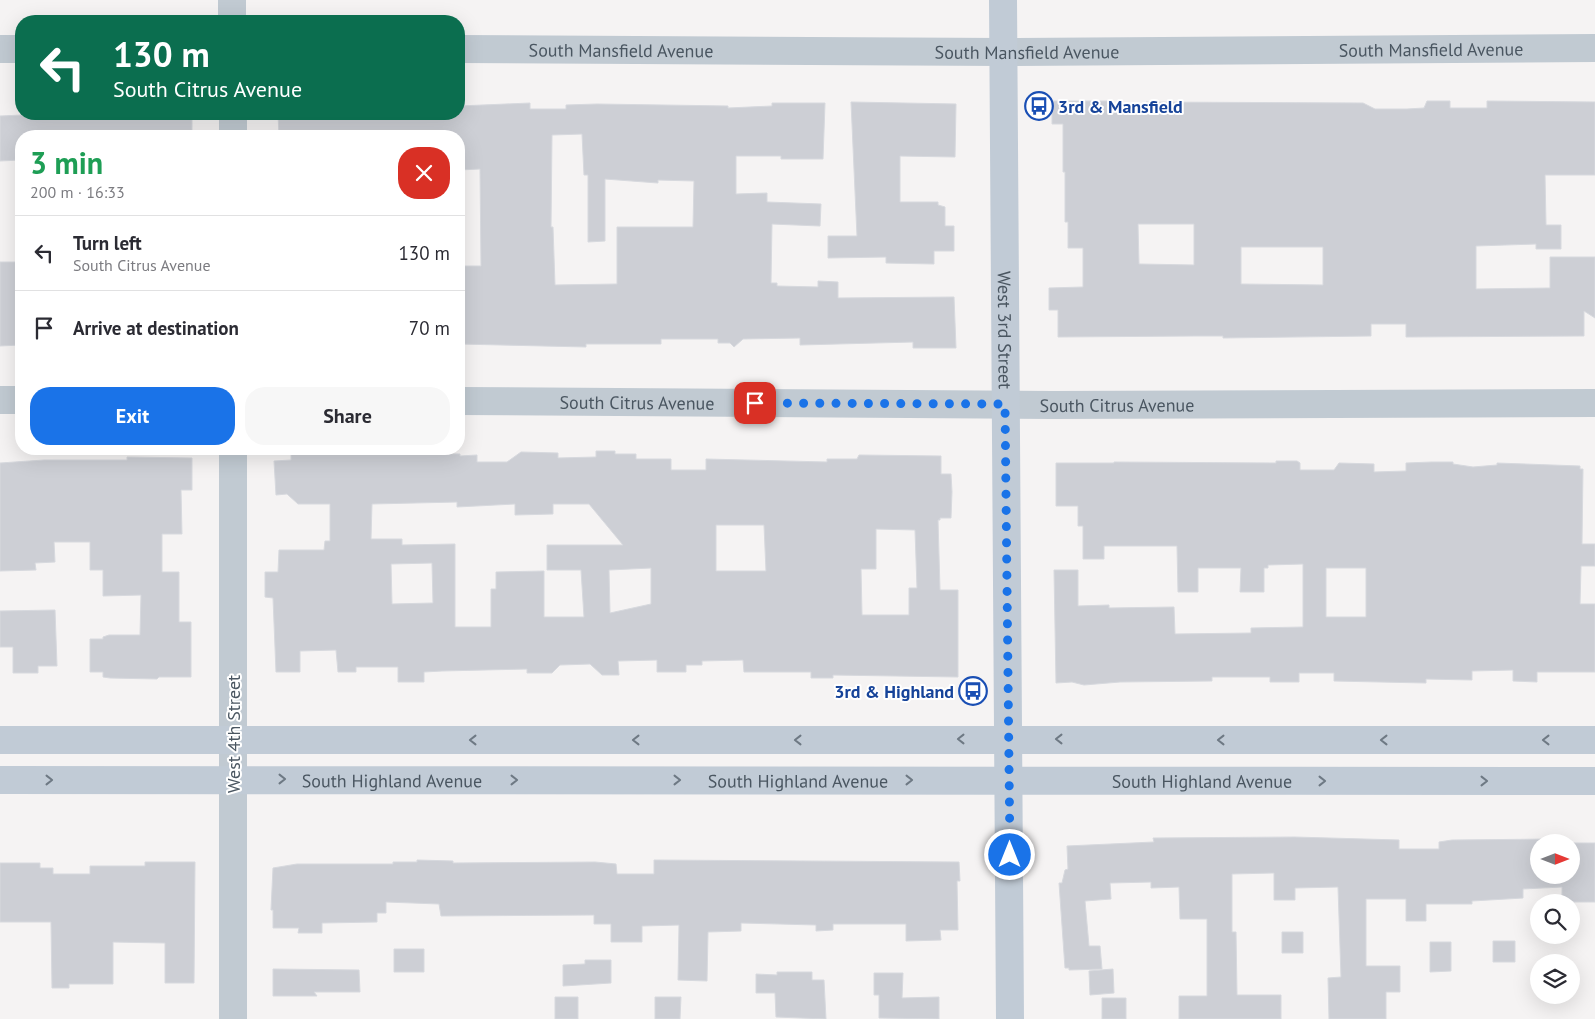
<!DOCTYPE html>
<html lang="en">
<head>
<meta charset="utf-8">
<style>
	:root { --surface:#fff; --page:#f7f7f7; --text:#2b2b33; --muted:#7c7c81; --line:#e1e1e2; --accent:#1a73e8 }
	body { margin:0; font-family:"PT Sans",sans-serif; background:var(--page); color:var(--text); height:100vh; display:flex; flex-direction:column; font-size:19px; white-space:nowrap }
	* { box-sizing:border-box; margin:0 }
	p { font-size:16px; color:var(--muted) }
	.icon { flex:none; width:28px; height:28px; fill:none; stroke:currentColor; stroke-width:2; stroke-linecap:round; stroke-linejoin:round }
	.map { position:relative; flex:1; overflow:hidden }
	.details { position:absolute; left:15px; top:130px; width:450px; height:325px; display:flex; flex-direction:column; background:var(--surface); border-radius:20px; box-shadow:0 5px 20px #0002 }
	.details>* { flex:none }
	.hud { position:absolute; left:15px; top:15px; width:450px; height:105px; border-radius:20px; box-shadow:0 5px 20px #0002; background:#0b6e4f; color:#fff; overflow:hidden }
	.needle { width:32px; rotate:90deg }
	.fabs { position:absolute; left:1530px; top:834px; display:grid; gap:10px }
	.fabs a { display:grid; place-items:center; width:50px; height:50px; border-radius:50%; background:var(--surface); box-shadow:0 5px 20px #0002; font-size:25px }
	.pin { position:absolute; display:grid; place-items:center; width:42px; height:42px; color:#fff; margin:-21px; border-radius:10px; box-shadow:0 2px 8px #0006 }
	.me { position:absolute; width:55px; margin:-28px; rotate:0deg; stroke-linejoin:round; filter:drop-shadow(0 0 4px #0008) }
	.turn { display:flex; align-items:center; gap:18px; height:105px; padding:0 15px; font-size:22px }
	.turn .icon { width:65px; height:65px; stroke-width:2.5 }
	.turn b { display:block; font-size:35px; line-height:42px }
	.round { display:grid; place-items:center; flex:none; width:52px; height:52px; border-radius:20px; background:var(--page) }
	.summary { display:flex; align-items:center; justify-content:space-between; height:85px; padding:0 15px }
	h1 { font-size:30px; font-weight:700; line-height:38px; color:#1e9e55 }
	.cta { display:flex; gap:10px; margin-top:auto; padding:10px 15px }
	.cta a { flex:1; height:58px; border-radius:20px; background:var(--accent); color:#fff; font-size:20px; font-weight:700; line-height:58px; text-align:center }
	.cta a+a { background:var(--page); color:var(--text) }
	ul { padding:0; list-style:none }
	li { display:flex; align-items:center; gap:15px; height:75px; padding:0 15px; border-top:1px solid var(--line) }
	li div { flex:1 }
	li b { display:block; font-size:19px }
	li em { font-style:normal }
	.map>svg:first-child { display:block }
</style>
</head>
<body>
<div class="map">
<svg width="1595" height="1019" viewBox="0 0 1595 1019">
	<rect width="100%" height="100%" fill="#f5f3f3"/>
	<path fill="#cdcfd5" stroke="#d7d9de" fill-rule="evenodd" d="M1052,101H1108V110H1146V102L1363,103L1375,109H1407L1424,108L1427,101H1450V108H1487V101L1595,102V175H1545L1546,225H1561V249H1536V244L1476,246V289L1550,288V257H1595V318L1584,311V336L1406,337V324H1371V336L1223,338V336H1193L1058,337V310H1049V288L1083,287V248H1068V222H1065V172H1063V124H1052ZM1138,224H1194V265L1139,264ZM1241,247H1323V285L1241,284Z
		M851,102L956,104L955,157L900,156V202H938V205L945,207V226H954V251H934V264L886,263V257L828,258V236H857Z
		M530,103V109H566V105L597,104L728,106V108L772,106V103H825L823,159H781V156H736V194L767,193V202L821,204L820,226L772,224L771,283H777V286L818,287V281L838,282V298L954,297L956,348H913V342L800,345V338L743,339L734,347L730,343H718V339H661V344H586V347L459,344V266H481L480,169L459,170V136H279L278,114H459V106ZM582,134L584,175H588V242L605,241V179L658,183V180L694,181L693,227H617V284L555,285L553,227H551L552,135Z
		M45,114H192V136H21V160L0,161V116Z
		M0,262H19V269H21V345L0,346Z
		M596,451H615V454H636V459H671V470H706V459L827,462V459H857L859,455L941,456V474H951L952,492L951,518H940V520H938L940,590H958V677L833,675V678H811V672H744L743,660L702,661V665H686V672H657V660L618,661L619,675H602L590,664L560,665L552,673H527V669L442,671L424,672V682H398V667H356V672H338L336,650L300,651V672H276L273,598L265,597V572H278L279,550H324L325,541H330V504H298L287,494L276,495L274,461L291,460V454L355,453L460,454V456L477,455V462H507L521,452L558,453V458L596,457ZM457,502V507L515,504V515L553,514V504H589L623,545H547V570H581L584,617H544V571L496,572V589H491V627H455V544L402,545V539H371L372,504ZM716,525H764L766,571H716ZM876,529L915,530L917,588H909V615H862L861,569H876ZM432,563L433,603L392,604L391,564ZM651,568V604L610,613L609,570Z
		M127,457L192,458V490H181L182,534H162V572H179V622H191V677H159L157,679L110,678L103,677V672H90V639H103V637L109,635H140L141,595L103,596V570H90V542H54L55,562L35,563L36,570L0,571V463L44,460H127Z
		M1276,461H1297L1300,463V470H1334L1339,463L1374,464V472L1406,471V463L1432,462H1453V464L1473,467L1497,465V463L1580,466V469H1583L1582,544H1595V566H1581L1580,604H1595V672H1537V682L1513,681V670L1472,671V680L1426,679V683L1334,681V673H1299V682H1270V677H1212V681L1120,682L1084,685L1072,682L1056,683L1054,570H1078V606L1109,605V608L1174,607L1175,634L1251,633V628L1303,627V564L1268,565V568H1264V592H1240L1241,568H1198V592H1178L1177,546H1104V559H1083V526H1078V506H1056V463H1114V462L1276,463ZM1326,568H1366V617H1326Z
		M55,610L57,666H38V673H13V647H0V611Z
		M1294,837L1399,840V849H1439V842L1452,840L1552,839V842H1539V875H1571V843H1595V902H1562V887L1523,889V898L1472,901V904H1426V921H1406V899H1366V966H1400V992H1386V1019H1329L1328,978L1341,977L1338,887L1295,888V900H1274V873L1232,874V932H1236L1237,995H1281V1019H1179V996H1207V919H1180L1179,887L1151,888V882L1110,883L1111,899L1085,901L1089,946H1100L1102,969L1069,970V968H1065L1059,883H1062L1065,870L1068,869L1067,846L1154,842L1153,838Z
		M417,860L453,861V863L595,862L616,864L617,874H654V860L959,862L960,881H957L958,930H940L941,940L906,941V924H833V930L816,931V925L741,923V931L708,932L707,981L678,980L679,925L642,926V942H611V924H594V915L441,916L439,904L386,902V913H377V922L322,923V933H298L299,928H273V910H271L273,868L297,864H393V862H417Z
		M145,862H195L194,983H165V943L113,942V984H69V988H52L51,922H0V863H40V868H53V874H90V866H145Z
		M1282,932H1303V953H1282Z
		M1493,941H1515V962H1493Z
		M1430,942H1451V971L1430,972Z
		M394,949H424V972H394Z
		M585,960H611V983L563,986V965L585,964Z
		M273,969L359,970L360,992H314L317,996H273Z
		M1113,969L1114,993L1090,995L1089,971Z
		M777,972H812V980H824L826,1019L776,1017L775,993H756V974L777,975Z
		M874,973H903L902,998L939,997V1019L879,1018V995H874Z
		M555,997H578V1019H555Z
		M655,997H681L680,1019H655Z
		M1102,998H1126V1019H1102Z"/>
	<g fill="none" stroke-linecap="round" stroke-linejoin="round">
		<g stroke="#c1cad2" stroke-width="28">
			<path d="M232,0V21"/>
			<path d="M0,49H21"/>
			<path id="s1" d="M459,49L1004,52L1595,48"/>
			<path d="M233,114V136"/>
			<path d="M0,400H21"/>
			<path id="s2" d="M459,401L1052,405L1595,403"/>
			<path d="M233,1019V449"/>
		</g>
		<g stroke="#c1cbd6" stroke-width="28">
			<path id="s3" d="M1003,0L1010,1019"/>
			<path d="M0,740H1595"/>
			<path id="s4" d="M0,780L1595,781"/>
		</g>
	</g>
	<defs><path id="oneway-chevron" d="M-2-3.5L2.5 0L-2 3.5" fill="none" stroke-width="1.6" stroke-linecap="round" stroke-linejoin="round" transform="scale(1.25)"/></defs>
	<g stroke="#6e7984">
		<use href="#oneway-chevron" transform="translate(961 739) rotate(180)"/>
		<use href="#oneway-chevron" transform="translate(1059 739) rotate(-180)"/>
		<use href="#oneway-chevron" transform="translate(473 740) rotate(180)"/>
		<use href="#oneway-chevron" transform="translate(636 740) rotate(180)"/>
		<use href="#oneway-chevron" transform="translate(798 740) rotate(180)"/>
		<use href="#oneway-chevron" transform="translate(1221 740) rotate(-180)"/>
		<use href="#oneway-chevron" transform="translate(1384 740) rotate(-180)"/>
		<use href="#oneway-chevron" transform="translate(1546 740) rotate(-180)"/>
		<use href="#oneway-chevron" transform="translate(282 779)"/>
		<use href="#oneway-chevron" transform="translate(49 780)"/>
		<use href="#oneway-chevron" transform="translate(514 780)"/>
		<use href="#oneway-chevron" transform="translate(677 780)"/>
		<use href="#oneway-chevron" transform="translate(909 780)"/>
		<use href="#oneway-chevron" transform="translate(1322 781)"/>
		<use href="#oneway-chevron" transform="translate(1484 781)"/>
	</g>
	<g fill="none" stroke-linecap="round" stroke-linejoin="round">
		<path stroke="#1a73e8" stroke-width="9" stroke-dasharray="0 16.2" d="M755,403L1005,404L1010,855"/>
	</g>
	<defs>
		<symbol id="bus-ring" viewBox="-11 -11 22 22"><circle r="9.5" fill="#fff" stroke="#1a4fb4" stroke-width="1.5"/><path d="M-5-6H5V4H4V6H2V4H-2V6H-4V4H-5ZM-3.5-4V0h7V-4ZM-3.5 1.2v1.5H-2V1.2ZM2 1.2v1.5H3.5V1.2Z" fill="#1a4fb4"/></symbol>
	</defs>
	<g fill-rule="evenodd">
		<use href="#bus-ring" x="1023" y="90" width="32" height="32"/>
		<use href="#bus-ring" x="957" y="675" width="32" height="32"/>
	</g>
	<g text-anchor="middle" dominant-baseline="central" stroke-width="4" stroke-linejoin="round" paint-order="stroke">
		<g font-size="18" fill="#4a5661" stroke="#fff">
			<text stroke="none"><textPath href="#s1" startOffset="972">South Mansfield Avenue</textPath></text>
			<text stroke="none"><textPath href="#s1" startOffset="162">South Mansfield Avenue</textPath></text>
			<text stroke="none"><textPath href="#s1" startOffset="568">South Mansfield Avenue</textPath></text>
			<text stroke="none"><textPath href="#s3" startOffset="330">West 3rd Street</textPath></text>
			<text stroke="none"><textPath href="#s2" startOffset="178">South Citrus Avenue</textPath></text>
			<text stroke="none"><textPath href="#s2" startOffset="658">South Citrus Avenue</textPath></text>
			<text transform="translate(233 734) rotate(-90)">West 4th Street</text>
			<text stroke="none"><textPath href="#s4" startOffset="392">South Highland Avenue</textPath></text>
			<text stroke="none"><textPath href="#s4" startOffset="798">South Highland Avenue</textPath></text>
			<text stroke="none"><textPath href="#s4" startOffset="1202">South Highland Avenue</textPath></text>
		</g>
		<g font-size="18" font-weight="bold" fill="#164399" stroke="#fff" text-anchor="start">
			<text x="1058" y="106">3rd &amp; Mansfield</text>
			<text x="954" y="691" text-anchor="end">3rd &amp; Highland</text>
		</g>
	</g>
</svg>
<div class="fabs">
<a><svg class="needle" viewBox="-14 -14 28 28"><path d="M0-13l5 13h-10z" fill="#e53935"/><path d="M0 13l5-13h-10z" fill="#7c7c81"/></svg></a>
<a><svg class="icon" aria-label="search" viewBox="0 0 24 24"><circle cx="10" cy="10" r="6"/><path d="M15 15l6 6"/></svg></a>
<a><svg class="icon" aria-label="layers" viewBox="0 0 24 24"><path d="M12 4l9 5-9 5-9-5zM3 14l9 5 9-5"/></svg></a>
</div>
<div class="pin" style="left:755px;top:403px;background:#d93025"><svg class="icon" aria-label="arrive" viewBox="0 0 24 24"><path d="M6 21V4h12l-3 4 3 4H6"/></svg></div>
<svg class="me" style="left:1010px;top:855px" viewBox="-20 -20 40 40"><circle r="17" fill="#1a73e8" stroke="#fff" stroke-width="3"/><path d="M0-11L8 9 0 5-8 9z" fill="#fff"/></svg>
<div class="hud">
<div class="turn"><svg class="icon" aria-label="left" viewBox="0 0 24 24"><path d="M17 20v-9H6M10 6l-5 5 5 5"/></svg><div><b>130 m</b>South Citrus Avenue</div></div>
</div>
<section class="details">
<div class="summary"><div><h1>3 min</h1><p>200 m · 16:33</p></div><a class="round" style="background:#d93025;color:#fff"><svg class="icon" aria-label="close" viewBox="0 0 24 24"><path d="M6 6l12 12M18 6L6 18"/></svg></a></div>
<ul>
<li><svg class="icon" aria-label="left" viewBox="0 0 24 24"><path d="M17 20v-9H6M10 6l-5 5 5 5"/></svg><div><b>Turn left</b><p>South Citrus Avenue</p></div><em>130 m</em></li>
<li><svg class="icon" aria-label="arrive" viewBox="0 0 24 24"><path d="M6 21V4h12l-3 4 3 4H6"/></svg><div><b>Arrive at destination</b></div><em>70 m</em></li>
</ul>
<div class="cta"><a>Exit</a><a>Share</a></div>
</section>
</div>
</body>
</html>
